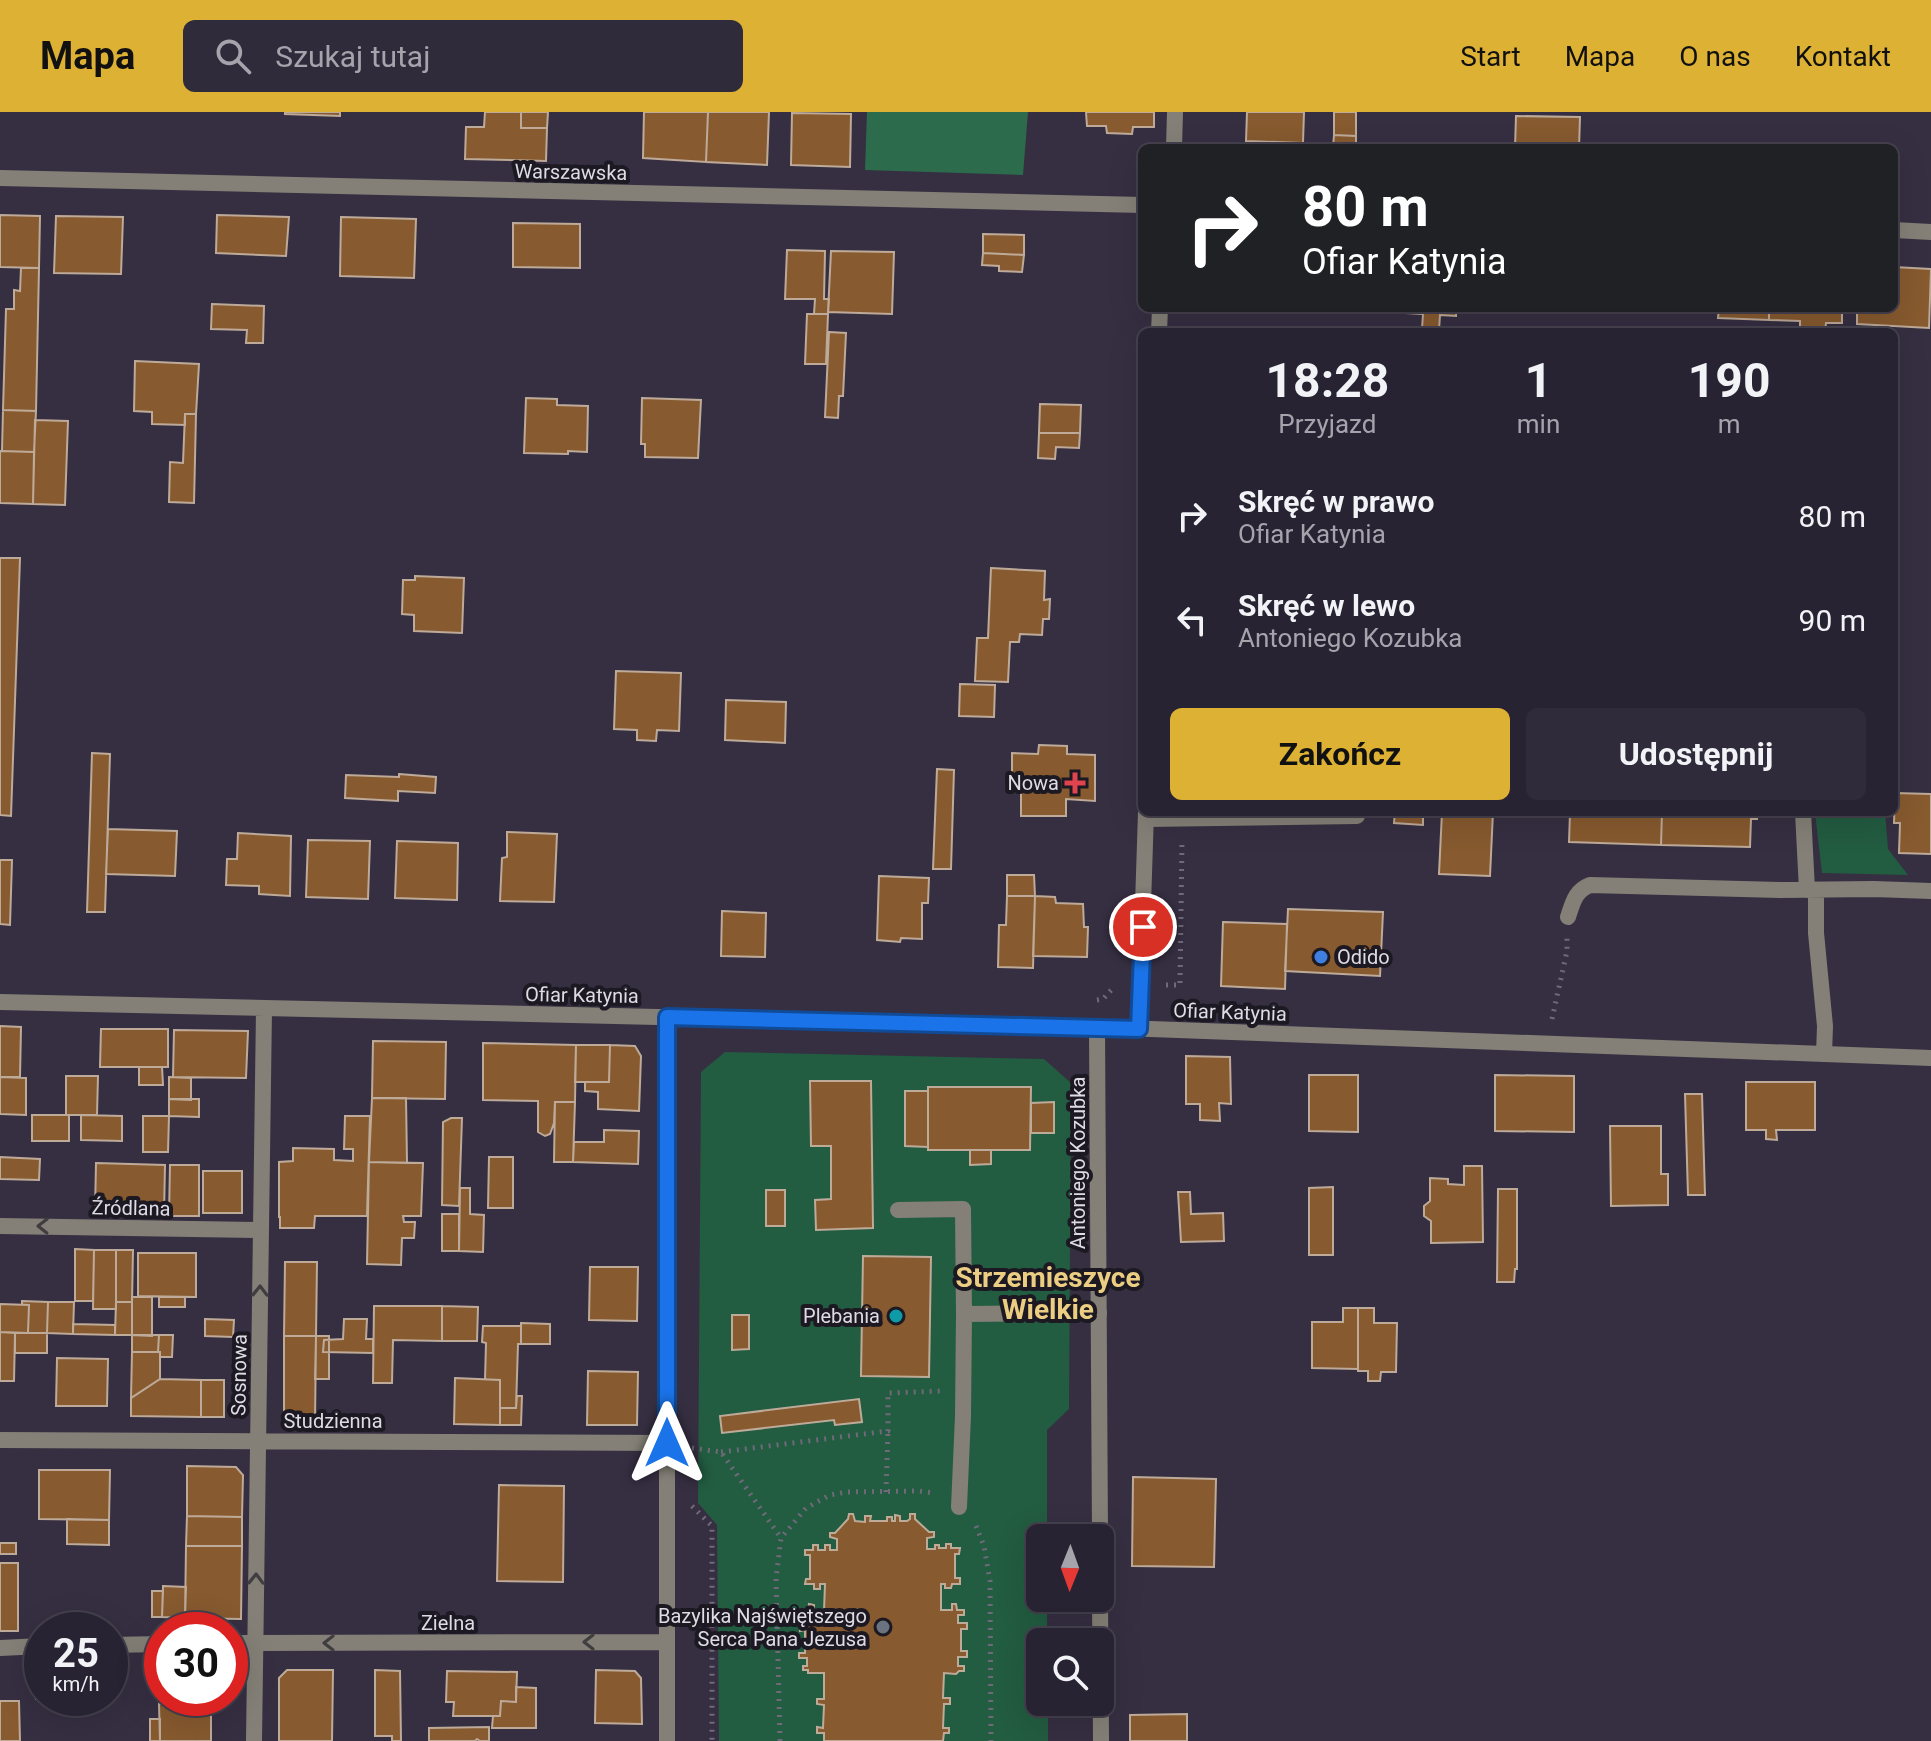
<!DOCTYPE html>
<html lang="pl">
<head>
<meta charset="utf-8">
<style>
	:root { --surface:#282332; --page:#302b3a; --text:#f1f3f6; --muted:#a5a4ac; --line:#44404d; --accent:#ddb133 }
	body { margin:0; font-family:Roboto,sans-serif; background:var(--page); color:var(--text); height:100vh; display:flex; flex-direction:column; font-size:30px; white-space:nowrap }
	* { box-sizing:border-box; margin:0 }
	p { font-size:26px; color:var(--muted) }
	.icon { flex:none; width:44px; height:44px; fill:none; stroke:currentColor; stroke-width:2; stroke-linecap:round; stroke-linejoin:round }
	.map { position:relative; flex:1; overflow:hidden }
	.drawer { position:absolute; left:1138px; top:216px; width:760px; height:488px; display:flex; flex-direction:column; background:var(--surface); border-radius:12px; box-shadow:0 8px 32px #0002,0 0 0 2px var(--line) }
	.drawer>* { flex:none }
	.top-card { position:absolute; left:1138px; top:32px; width:760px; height:168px; border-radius:12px; box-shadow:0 8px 32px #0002,0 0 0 2px var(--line); background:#202124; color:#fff; overflow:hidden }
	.needle { width:52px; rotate:181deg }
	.buttons { position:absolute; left:1026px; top:1412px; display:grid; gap:16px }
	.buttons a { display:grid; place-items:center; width:88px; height:88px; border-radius:12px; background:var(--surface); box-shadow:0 8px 32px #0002,0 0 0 2px var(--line); font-size:40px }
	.speed { position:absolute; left:24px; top:1500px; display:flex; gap:16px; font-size:40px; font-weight:700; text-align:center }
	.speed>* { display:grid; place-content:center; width:104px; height:104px; border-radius:50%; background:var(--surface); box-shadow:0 8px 32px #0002,0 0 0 2px var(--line); line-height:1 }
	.speed small { font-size:20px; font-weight:400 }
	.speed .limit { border:12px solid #d22; background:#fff; color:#111 }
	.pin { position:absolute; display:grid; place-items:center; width:68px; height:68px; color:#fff; margin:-34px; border:4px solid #fff; border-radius:50%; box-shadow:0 2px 8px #0007 }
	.me { position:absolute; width:88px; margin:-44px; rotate:0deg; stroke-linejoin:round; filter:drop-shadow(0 0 6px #0008) }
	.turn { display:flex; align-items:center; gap:28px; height:168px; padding:0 32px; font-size:36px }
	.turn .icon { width:104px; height:104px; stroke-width:2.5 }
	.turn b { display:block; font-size:56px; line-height:68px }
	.eta { display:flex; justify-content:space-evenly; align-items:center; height:136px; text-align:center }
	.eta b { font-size:48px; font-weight:700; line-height:56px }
	.cta { display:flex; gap:16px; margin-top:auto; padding:16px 32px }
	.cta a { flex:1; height:92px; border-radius:12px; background:var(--accent); color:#111; font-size:32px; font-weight:700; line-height:92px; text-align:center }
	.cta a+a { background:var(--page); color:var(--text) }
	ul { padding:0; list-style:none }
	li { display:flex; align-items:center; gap:24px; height:104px; padding:0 32px }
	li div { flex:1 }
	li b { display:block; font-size:30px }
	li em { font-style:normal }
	header { display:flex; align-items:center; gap:48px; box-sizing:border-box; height:112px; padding:0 40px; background:var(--accent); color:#111 }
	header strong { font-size:38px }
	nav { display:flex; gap:44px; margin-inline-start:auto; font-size:28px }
	.search { width:560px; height:72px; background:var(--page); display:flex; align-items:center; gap:20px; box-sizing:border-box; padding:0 28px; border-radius:12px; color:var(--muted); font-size:30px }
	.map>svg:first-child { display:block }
</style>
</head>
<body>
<header>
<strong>Mapa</strong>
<div class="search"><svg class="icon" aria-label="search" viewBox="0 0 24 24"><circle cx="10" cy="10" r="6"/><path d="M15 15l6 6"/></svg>Szukaj tutaj</div>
<nav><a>Start</a><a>Mapa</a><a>O nas</a><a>Kontakt</a></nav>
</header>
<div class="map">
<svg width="1931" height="1629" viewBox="0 0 1931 1629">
	<rect width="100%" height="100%" fill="#362f42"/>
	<path fill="#225c41" d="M1815,700H1885L1888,737L1908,763L1822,761Z
		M725,940L1044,947L1071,971L1069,1297L1047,1318V1426H1040V1486H1047V1530H1040V1590H1048V1629H719L717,1413L698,1391L701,960Z"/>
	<path fill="#2c6c4d" d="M867,0H1028L1023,63L865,58Z"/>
	<path fill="#875a2f" stroke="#beaa99" stroke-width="2" d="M285,0H340V4L285,2Z
		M485,0H521V16H547L546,49L465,47L466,15H484Z
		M521,0H548L547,16H521Z
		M644,0H708L706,50L643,46Z
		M708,0H769L767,53L706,50Z
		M1086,0H1154V15H1133L1132,22L1107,21L1106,14H1087Z
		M1247,0H1304L1303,31L1246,29Z
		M1334,0H1356V24L1334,23Z
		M792,1L851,2L850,55L791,53Z
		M1516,4L1580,5L1579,36H1515Z
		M1334,23L1356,24V36H1333Z
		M0,103L40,104L39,156L0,155Z
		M217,103L289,105L286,144L216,141Z
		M56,104L123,105L121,162L54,161Z
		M341,105L416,107L414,166L340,164Z
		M513,111L580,112V156L513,155Z
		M983,122L1024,123V143L983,141Z
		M787,138L825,139L824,187H829L828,202H814L815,187H785Z
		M831,139L894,140L892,202L828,200Z
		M983,141L1024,143L1022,160L999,159V154L982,153Z
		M1894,155L1931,157L1929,216L1857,212V196H1894Z
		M21,156H39L36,299L3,298L6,197H14V178L20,179Z
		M212,192L264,194L263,231H246L247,218L211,217Z
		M1406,196H1456V204L1440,203L1439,218L1436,219L1425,218L1422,217L1423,202L1406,201Z
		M1719,196H1769V208L1718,206Z
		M1769,196H1842V211H1826L1825,220H1800V209L1769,208Z
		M807,202H828L826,252H805Z
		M829,220L846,221L843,284H839L838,306L825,305Z
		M135,249L199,252L196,302H185V313L152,312V300L134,299Z
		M526,286L557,287V293L588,294L587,340L568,339V342L524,341Z
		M642,286L701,288L698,346L645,345V332H641Z
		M1040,292L1081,293L1080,321H1039Z
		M3,298L36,299L34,340L2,339Z
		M185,302H196L194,391L169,390L170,350L183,351Z
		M35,308L68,309L65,393L33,392Z
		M1039,321H1080L1079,336L1056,335L1055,347L1038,346Z
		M0,339L34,340L33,392L0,391Z
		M0,446H20L11,704L0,703Z
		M991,456L1045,459L1044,488L1050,487L1049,507H1043L1042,523L1020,522L1019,530H1010L1008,570L975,569L977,526H988Z
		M415,464L464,466L462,521L414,519V503L402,502L403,468H415Z
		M616,559L681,561L679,619L657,618L656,629L637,628V618L614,617Z
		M960,572L995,573L994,605L959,604Z
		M726,588L786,590L785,631L725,628Z
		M1039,633L1067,634V642L1095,643V689L1066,687V704H1021V671H1012V641L1038,642Z
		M92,641L110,642L105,800H87Z
		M937,657L954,658L951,757H933Z
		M399,662L436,665L435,681L398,679V689L345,686L346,663L399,665Z
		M1895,681L1931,682V742L1899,741L1900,711H1894Z
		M1395,700H1423V713L1394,711Z
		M1442,700H1493L1490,764L1439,762Z
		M1564,700H1662L1661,733L1569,730L1570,701Z
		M1662,700H1757V707H1751L1750,735L1661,733Z
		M108,717L177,719L175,764L106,762Z
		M507,720L557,722L554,790L500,789L502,746L507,745Z
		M238,721L291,724L290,784L259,782V774L226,773L227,747H237Z
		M308,728L370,729L368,787L306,785Z
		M397,729L458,731L457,788L395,786Z
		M0,748H12L10,813L0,812Z
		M1007,763H1034L1035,784H1007Z
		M879,764L929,766L928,791H922V827L901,826L900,830L877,828Z
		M1007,784H1035L1033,856L998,855L999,813H1006Z
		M1035,784L1055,785L1056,791L1083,792L1084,815H1088L1087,845L1033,844Z
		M1288,797L1383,800L1380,864L1285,859Z
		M722,799L766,801L765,845L721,844Z
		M1223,810L1287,812L1285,877L1221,874Z
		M0,914L21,915L20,965H0Z
		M101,917H168V955H100Z
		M174,918L248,919L246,966L173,965Z
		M373,929L446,930L445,987L372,986Z
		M483,931L576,933L575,990H555L554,1011L550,1022L545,1024L538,1020V989L483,988Z
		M576,933H610L609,970H575Z
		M610,933L635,934L641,944L639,999L598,997V980L585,979V970H609Z
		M1186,944L1230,945L1231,992L1219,991L1220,1009L1200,1008V992H1186Z
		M139,955H162L163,973H139Z
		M1309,963H1358V1020L1309,1019Z
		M1495,963L1574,964V1020L1495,1019Z
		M66,964H98L97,1003H66Z
		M0,965L26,966V1003L0,1002Z
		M169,965L191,966V988L169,987Z
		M810,969H871L873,1116L816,1118L815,1088L831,1087V1034H811Z
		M1746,970H1815V1018H1776L1777,1028L1766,1027V1018H1746Z
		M928,975H1031L1030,1038H928Z
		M905,979H928V1035L905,1034Z
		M1685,982H1702L1705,1083H1688Z
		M372,986H406L407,1051L369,1050Z
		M169,987H199V1005L169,1004Z
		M555,990H575L573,1050H554Z
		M1054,990V1021H1031V991Z
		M32,1003H69V1029H32Z
		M81,1003L122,1004V1029L81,1028Z
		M143,1004H169L168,1040H143Z
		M345,1004H370L367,1104H315L314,1116H280V1105H279V1050L293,1049V1036L334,1037V1048L353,1049V1037H344Z
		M451,1006H462L459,1094L442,1093L443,1010Z
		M1610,1014H1661V1062H1668V1093L1611,1094Z
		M604,1018L639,1019L638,1052L573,1050L574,1030H604Z
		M970,1038H991V1052L970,1053Z
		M0,1045L40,1047L39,1068L0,1067Z
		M489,1045H513V1096H488Z
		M369,1050L423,1051L421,1104H403L404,1110H415L414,1126H402L401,1153L367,1152Z
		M96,1051L165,1053L164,1101L95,1099Z
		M170,1053H199V1104H169Z
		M1464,1054H1482L1483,1130L1431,1131V1109L1424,1104V1094L1430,1089V1066L1448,1067V1072L1464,1073Z
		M203,1059H242V1101H203Z
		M1333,1075V1143H1309V1076Z
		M460,1076H470V1102L484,1103L483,1140L459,1139Z
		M1498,1077H1517V1157H1515L1514,1170H1497Z
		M766,1078H785V1114H766Z
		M1178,1080H1190L1191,1102L1223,1101L1224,1129L1181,1130Z
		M442,1102H459V1139H442Z
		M75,1137L94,1138L93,1189H75Z
		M94,1138H116V1197H93Z
		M116,1138H133L132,1190H116Z
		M138,1141H196V1185L138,1184Z
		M863,1144L931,1145L929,1265L861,1264Z
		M285,1150H317L316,1224H284Z
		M590,1155H638L637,1209L589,1208Z
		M132,1185H152V1224L132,1223Z
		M159,1185H185V1195H159Z
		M22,1189L48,1190L47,1221H28L29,1193H22Z
		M48,1190H74L73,1222L47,1221Z
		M116,1190H132V1223H115Z
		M0,1192L29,1193L28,1221L0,1220Z
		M374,1194H442V1229L393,1228L392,1271H373Z
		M442,1194L478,1195L477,1229H442Z
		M1343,1196H1358V1257L1312,1256V1210H1343Z
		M1358,1196H1374V1211H1397L1396,1260H1381L1380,1269H1368V1259H1358Z
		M732,1203H749V1237L732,1238Z
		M205,1207L234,1208L233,1225L205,1224Z
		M344,1207H367L366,1227H373V1241L323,1240L324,1228L343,1227Z
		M521,1211L550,1212V1232H521Z
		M73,1212L115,1213V1223L73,1222Z
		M483,1214H521V1232H518L516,1296H500V1268H485L486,1231L482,1230Z
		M0,1220L15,1221L14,1269H0Z
		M15,1221H47V1241H15Z
		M132,1223H159L158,1240H132Z
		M159,1223H173L172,1245H160V1240H158Z
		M284,1224H316L315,1311L291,1310L284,1303Z
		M316,1224H329V1267H315Z
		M132,1240H160V1267L131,1286Z
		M57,1246L108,1247L107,1294H56Z
		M588,1259L638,1260L637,1313H587Z
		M455,1266L500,1268V1313L454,1312Z
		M160,1267L201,1268V1305L131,1304V1286Z
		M201,1268H224V1305H201Z
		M517,1284H522L521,1313H500V1296H516Z
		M859,1287L862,1310L835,1313L834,1308L722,1321L720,1304Z
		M187,1354L236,1355L243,1363L242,1405L187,1404Z
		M39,1358H110L109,1408L39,1407Z
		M1133,1365L1216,1367L1214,1455L1132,1454Z
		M499,1373L564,1374L563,1470L497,1469Z
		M849,1402H853L855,1409L865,1410V1404H871L870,1409H887V1405H892V1409H895V1403L900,1404V1409H907L910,1407V1402H915V1407L929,1420H934V1425L927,1426V1437H935V1433H939V1436H946V1432H951V1436H960L959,1442H955V1466H960V1472H952L951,1476H945V1472H941V1498H952V1492H956L957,1498H964V1503H958V1511H967V1517H961V1539H967V1545H958V1554H964V1559H959L956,1562L944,1561L943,1586H950V1592H944L943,1616H949V1621H944L943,1629H824V1621H817V1615L823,1616L824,1593L817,1592V1587H824V1561H808V1558H803V1554H807V1546H799V1541H805V1518L800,1519V1513H808L807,1506H803V1500L808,1499L809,1492L814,1493V1498L824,1499L825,1472H820V1477H814V1472H805L806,1467H810V1443H805V1438H813V1433H818V1438H825V1433H830V1438H837V1427L830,1425V1421H835L848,1407Z
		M187,1404L242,1405V1434H186Z
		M67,1407L109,1408V1433L67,1432Z
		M0,1431H16V1442H0Z
		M186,1434H242L241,1507L185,1506Z
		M0,1451H18V1519H0Z
		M163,1474L186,1475L185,1506L162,1505Z
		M152,1479H163L162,1505H152Z
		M287,1558H333L332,1629H279V1566Z
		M375,1558L400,1559L401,1629H392V1624H375Z
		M596,1558L635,1559L641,1566L642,1612L595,1611Z
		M447,1559L517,1560L516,1590L501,1589L500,1604H453L454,1590H446Z
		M36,1560H42V1586H54L36,1587Z
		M516,1575L536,1576V1616H492L493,1604H500L501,1589L516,1590Z
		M0,1589H19L20,1629H0Z
		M159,1592H211V1629H160Z
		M1187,1602V1629H1130V1603Z
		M150,1607H160V1629H150Z
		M489,1615V1629H480L477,1627L475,1629H429V1616Z"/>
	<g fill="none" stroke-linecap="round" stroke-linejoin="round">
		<path stroke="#6f6979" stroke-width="5" stroke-dasharray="2 6" stroke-linecap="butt" d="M1166,873H1180L1182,729
			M1097,888L1103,887L1114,875
			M1552,907L1567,839V826
			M692,1336L721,1340L781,1426
			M721,1340L888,1319V1281L941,1279
			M886,1380L888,1319
			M692,1394L712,1414V1629
			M976,1414L984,1434L990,1469L991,1629
			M780,1629L776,1467L781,1426L806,1396L830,1383L846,1380L919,1379L934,1381"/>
		<path stroke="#848077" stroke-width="16" d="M1803,700L1807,778
			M1146,707L1357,704
			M1816,778V821L1825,914L1824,942
			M1568,805C1573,790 1575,779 1590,773L1780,778L1874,777L1931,779
			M898,1098L963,1097L964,1202L1099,1201
			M959,1395L963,1304L964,1202"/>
		<path stroke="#848077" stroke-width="16" d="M1174,36L1175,0
			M0,66L1142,93
			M1894,118L1931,120
			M1159,220L1160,196
			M0,890L1097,915L1931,946
			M667,905V1629
			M1097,915L1100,1426
			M1139,917L1146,700
			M0,1114L261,1118
			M0,1328L667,1331
			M1100,1486L1101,1629
			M230,1531L667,1530
			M110,1533L162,1532
			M0,1536L42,1534
			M254,1629L264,897"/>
	</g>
	<defs><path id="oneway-chevron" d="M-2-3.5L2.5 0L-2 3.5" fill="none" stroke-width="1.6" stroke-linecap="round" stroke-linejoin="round" transform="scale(2)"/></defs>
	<g stroke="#403d40">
		<use href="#oneway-chevron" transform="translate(43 1114) rotate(-179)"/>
		<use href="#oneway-chevron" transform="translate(260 1179) rotate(-89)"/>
		<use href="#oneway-chevron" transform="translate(256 1467) rotate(-89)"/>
		<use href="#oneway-chevron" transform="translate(589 1530) rotate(180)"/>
		<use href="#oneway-chevron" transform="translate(329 1531) rotate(180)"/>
	</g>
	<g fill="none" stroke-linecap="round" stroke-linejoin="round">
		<defs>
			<path id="route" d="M667,1331V905L1139,917L1143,815"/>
		</defs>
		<use href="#route" stroke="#114b97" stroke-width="20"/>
		<use href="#route" stroke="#1a73e8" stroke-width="14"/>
	</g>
	<path fill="#e0444e" stroke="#1c1922" stroke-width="3" d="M1071 659h8v8h8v8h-8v8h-8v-8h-8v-8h8z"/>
	<circle fill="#3f7fe0" stroke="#1c1922" stroke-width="3" cx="1321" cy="845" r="8"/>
	<circle fill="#0f9aa8" stroke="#1c1922" stroke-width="3" cx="896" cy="1204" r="8"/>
	<circle fill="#6b7280" stroke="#1c1922" stroke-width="3" cx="883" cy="1515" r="8"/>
	<g text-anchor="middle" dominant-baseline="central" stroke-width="8" stroke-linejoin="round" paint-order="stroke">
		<g font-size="20" fill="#dfdbe6" stroke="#1c1922">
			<text transform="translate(571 60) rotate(1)">Warszawska</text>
			<text transform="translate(582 883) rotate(1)">Ofiar Katynia</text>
			<text transform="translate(1230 900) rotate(2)">Ofiar Katynia</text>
			<text transform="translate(1078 1051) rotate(-90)">Antoniego Kozubka</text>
			<text transform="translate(131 1096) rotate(1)">Źródlana</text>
			<text transform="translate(239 1263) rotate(-89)">Sosnowa</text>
			<text x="333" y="1309">Studzienna</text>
			<text x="448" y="1511">Zielna</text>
		</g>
		<g font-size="20" fill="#dfdbe6" stroke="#1c1922" text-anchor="end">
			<text x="1059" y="671">Nowa</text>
			<text x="1337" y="845" text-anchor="start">Odido</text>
			<text x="880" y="1204">Plebania</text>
			<text x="867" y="1504">Bazylika Najświętszego<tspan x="867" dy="23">Serca Pana Jezusa</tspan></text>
		</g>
		<g font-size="28" font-weight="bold" fill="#ecce83" stroke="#1c1922">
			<text x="1048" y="1165">Strzemieszyce<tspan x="1048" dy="32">Wielkie</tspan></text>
		</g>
	</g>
</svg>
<div class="buttons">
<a><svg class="needle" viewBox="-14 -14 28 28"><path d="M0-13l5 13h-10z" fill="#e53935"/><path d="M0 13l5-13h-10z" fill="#a5a4ac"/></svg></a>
<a><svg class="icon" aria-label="search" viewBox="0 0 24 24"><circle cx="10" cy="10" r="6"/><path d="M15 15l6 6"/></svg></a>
</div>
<div class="speed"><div>25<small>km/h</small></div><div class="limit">30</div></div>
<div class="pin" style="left:1143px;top:815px;background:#d93025"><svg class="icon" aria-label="arrive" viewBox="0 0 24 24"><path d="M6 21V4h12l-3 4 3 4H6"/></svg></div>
<svg class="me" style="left:667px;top:1331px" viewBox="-20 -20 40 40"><path d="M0-17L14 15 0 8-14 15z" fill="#1a73e8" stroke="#fff" stroke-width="4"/></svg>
<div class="top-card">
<div class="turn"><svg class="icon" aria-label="right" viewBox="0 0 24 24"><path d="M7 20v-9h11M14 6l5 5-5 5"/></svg><div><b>80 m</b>Ofiar Katynia</div></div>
</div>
<section class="drawer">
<div class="eta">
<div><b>18:28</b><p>Przyjazd</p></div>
<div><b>1</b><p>min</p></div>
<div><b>190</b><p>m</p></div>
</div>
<ul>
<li><svg class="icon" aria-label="right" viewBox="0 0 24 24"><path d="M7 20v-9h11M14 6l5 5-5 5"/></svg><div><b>Skręć w prawo</b><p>Ofiar Katynia</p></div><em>80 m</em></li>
<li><svg class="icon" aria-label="left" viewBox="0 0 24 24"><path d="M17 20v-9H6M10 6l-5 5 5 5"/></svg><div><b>Skręć w lewo</b><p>Antoniego Kozubka</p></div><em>90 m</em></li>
</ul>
<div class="cta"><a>Zakończ</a><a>Udostępnij</a></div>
</section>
</div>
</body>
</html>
